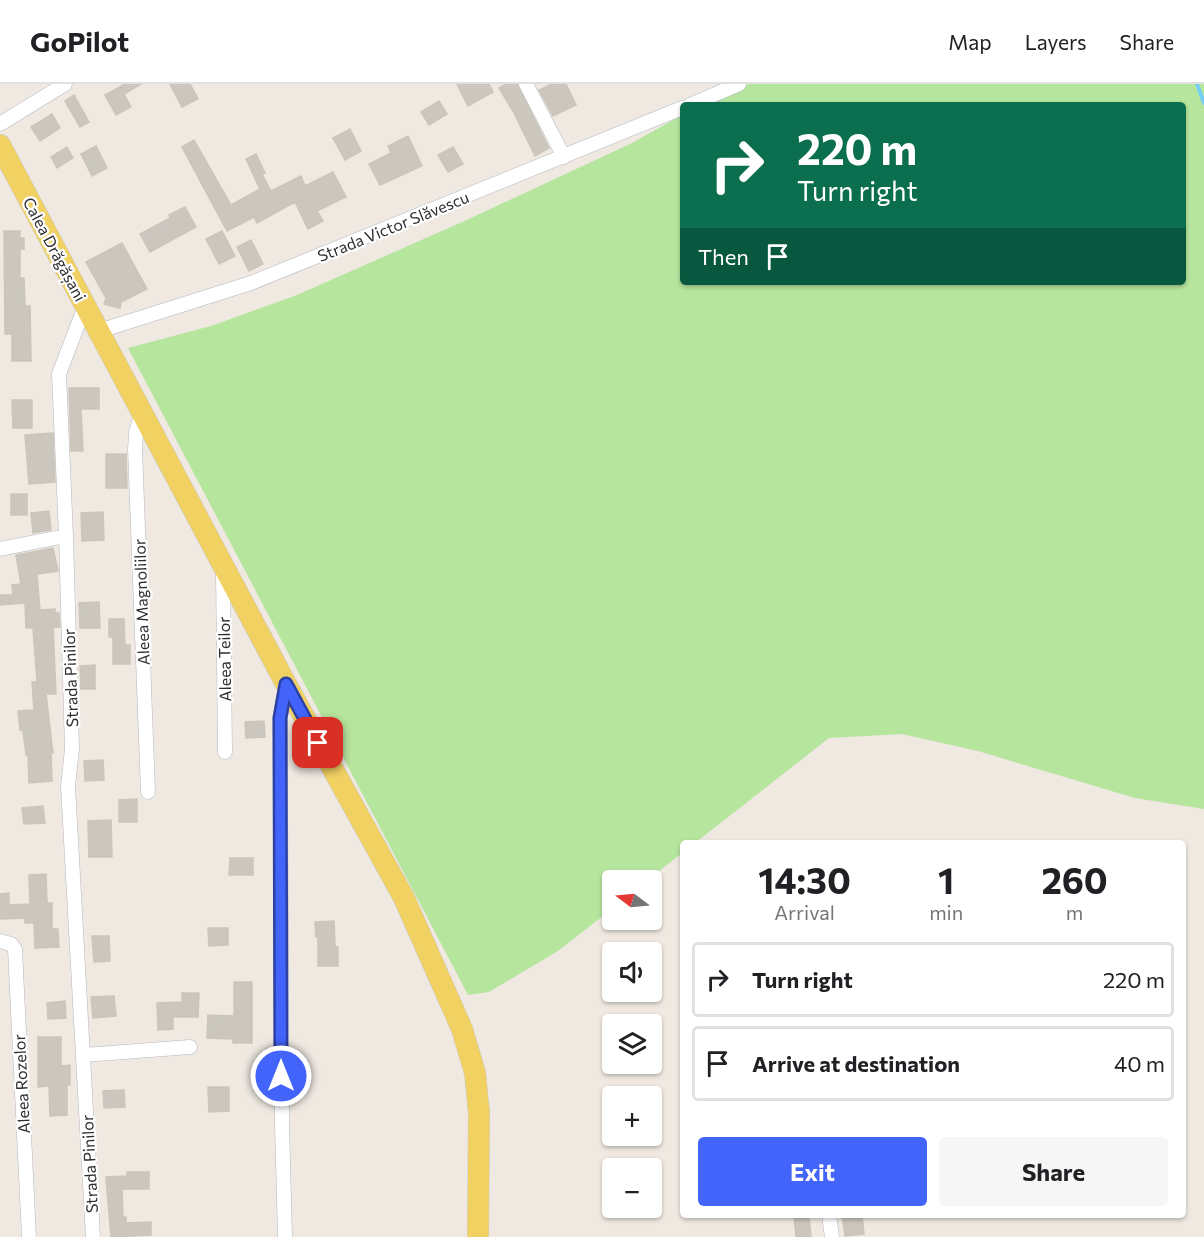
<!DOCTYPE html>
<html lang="en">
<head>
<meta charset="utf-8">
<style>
	:root { --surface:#fff; --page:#f6f6f6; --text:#202124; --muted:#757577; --line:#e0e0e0; --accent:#4264fb }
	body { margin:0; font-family:Commissioner,sans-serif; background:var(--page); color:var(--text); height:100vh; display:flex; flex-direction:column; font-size:22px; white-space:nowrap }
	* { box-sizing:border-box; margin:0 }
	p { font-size:20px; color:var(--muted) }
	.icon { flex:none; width:33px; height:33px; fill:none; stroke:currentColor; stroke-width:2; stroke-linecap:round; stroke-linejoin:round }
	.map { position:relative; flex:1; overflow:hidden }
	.details { position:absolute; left:680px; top:756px; width:506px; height:378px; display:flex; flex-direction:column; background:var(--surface); border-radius:6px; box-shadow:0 2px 4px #0004 }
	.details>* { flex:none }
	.top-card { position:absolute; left:680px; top:18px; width:506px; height:183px; border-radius:6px; box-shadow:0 2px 4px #0004; background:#0b6e4f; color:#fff; overflow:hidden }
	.needle { width:39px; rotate:286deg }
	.tools { position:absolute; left:602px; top:786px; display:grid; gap:12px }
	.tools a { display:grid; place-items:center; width:60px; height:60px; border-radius:6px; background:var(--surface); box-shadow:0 2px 4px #0004; font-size:30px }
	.pin { position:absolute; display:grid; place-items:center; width:51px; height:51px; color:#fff; margin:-26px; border-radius:12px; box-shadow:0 3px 9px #0006 }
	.me { position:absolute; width:66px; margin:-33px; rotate:0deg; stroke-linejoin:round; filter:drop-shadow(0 0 4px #0008) }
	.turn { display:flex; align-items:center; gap:21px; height:126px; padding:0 18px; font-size:27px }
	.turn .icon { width:78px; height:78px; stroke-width:2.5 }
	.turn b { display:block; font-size:42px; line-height:51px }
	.then { display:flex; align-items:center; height:57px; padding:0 18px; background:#0003; gap:12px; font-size:22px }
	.eta { display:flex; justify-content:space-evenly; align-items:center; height:102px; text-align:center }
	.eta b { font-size:36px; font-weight:700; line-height:42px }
	.button { display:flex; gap:12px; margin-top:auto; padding:12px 18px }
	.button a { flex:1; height:69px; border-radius:6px; background:var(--accent); color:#fff; font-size:24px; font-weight:700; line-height:69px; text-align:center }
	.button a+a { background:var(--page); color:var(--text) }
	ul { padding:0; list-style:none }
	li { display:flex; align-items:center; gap:18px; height:75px; margin:0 12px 9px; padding:0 6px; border:3px solid var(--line); border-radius:6px }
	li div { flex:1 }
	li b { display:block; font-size:22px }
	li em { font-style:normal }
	header { display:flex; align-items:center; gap:36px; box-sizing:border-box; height:84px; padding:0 30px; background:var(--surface); border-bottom:2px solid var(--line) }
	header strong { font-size:28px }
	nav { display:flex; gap:33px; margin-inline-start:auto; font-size:21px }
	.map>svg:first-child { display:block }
</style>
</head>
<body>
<header>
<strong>GoPilot</strong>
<nav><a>Map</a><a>Layers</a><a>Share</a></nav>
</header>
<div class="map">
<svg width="1204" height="1153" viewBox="0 0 1204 1153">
	<rect width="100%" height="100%" fill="#efe9e1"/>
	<path fill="#b6e59e" d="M749,0H1204V725L1135,714L978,667L902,650L829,654L695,759H682V769L648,796H612V825L558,867L489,908L468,911L128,264L211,242L297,211L460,139L632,59L682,31V198H1182V21H701L718,11Z"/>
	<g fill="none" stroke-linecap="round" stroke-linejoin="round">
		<path stroke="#75cff0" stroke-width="4" d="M1197,0L1204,19"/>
	</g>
	<path fill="#cbc7bf" stroke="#cbc5ba" stroke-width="1.5" d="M125,0H141L124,10L131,23L116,31L105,11Z
		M170,0H190L198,15L182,23Z
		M457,0H489L493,8L468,22Z
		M506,0H517L549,64L535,72L513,27L499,4Z
		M552,0H566L576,21L553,32L539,6Z
		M74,11L89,38L80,43L65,17Z
		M439,17L447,30L429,41L421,28Z
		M52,30L60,44L40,57L31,43Z
		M350,45L361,67L345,76L333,54Z
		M408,52L422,82L380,101L369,80L391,69L388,62Z
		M194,56L231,121L260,105L246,75L256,70L265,89L262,90L271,107L301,92L305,102L333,88L346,113L317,127L323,137L308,145L295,118L257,139L254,133L227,147L182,63Z
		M96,62L107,84L92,92L81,70Z
		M67,63L73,74L57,84L51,73Z
		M453,63L463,80L448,88L438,71Z
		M185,123L196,143L150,168L140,150L170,134L169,131Z
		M4,147H20V154H24V165H20V194H24L25,222H30L31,277H12V250H5Z
		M222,147L235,172L219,180L206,155Z
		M251,156L263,180L249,187L237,163Z
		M122,159L147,205L121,218L120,224L104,220L106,214L86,178Z
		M69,304H99V325H81L83,367H71Z
		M12,316H32V344H13Z
		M53,349L55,398L29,400L25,351Z
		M106,370H126L127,404H106Z
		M11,410H27V431H11Z
		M49,427L51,446L33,449L31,429Z
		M103,428L104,456L82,457L81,429Z
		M53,464L58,487L37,490L40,526L55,525V529H59L60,543H53L56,610H46L53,669H51L52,697L29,699L28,671H26L23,646H20L18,627L34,626L32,598H37L33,544H26L25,519L0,521V511H13L12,501L21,500L16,471Z
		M99,518L100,544H80L79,519Z
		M109,535H124L125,561H130V580H113V553H109Z
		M95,581V605H81L80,582Z
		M264,637L265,653L246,654L245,638Z
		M103,676L104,696L85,697L84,677Z
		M137,715V738H119V716Z
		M43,722L45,739L24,740L22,724Z
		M111,736L112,773H89L88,737Z
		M230,774H253V791H229Z
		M46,790L47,819H52V845H58L59,863L35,864L34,839H25V834L0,835V810L9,809V821L30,820L29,791Z
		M334,837L335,863H338V882H318V853H316L315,838Z
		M208,844H228V861L209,862Z
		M92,852H109L110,877L94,878Z
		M234,898H252V959H233V955L207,954L208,931L234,932Z
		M182,909H199L198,933H173V945L158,946L157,919L182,918Z
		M114,912L116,932L93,934L91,913Z
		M65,917L66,934L48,935L47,919Z
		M38,953H61V982L70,981V1001H67V1031L50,1032L49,1002L38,1003Z
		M208,1003H229V1027L209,1028Z
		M124,1006L125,1023L104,1024L103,1007Z
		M127,1088H149V1105H122L123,1133H126V1139L151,1138V1151L111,1153L106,1093L127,1092Z
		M842,1131H862L864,1150L845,1152Z
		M809,1132L811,1153H796L794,1133Z"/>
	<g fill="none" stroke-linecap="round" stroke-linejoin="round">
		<defs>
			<path id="street" d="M526,0L564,73
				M690,21L739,0
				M0,40L65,0
				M85,222L59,290L66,452L72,665L68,702L93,1153
				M99,247L251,199L682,24
				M142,328L136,349L135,365L148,708
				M0,465L66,452
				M223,487L225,668
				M0,857L11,860L15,865L29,1153
				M84,971L190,963
				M829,1131L832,1153
				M285,1153L282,1040L280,634L286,600"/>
			<path id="primary" d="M0,61L286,600L404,814L462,945L475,989L479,1029L478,1153"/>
		</defs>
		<use href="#street" stroke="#b4b7c1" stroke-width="15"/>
		<use href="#primary" stroke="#c9c9c9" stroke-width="22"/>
		<use href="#street" stroke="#fff" stroke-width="14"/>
		<use href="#primary" stroke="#f2d163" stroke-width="21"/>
	</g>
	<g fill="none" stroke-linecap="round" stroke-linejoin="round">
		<defs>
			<path id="route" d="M281,992L280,634L286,600L318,659"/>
		</defs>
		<use href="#route" stroke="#2b41a3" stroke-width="15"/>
		<use href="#route" stroke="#4264fb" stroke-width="10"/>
	</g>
	<g text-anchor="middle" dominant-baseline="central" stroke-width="4.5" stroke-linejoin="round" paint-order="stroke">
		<g font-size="16" fill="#2e2e2e" stroke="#fff">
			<text transform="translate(393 142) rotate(-22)">Strada Victor Slăvescu</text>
			<text transform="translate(55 165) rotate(62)">Calea Drăgășani</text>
			<text transform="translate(141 518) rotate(-92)">Aleea Magnoliilor</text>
			<text transform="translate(224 575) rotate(-91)">Aleea Teilor</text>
			<text transform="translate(70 594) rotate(-92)">Strada Pinilor</text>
			<text transform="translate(21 1000) rotate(-93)">Aleea Rozelor</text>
			<text transform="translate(89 1080) rotate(-93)">Strada Pinilor</text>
		</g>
	</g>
</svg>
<div class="tools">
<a><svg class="needle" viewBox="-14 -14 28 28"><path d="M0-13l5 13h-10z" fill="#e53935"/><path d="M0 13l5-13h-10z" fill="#757577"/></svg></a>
<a><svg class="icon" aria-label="sound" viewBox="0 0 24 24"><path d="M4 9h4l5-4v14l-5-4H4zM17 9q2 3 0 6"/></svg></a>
<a><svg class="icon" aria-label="layers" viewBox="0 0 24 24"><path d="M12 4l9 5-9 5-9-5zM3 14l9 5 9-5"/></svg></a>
<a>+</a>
<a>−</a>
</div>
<div class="pin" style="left:318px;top:659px;background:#d93025"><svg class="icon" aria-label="arrive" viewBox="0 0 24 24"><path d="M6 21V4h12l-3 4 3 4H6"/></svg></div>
<svg class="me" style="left:281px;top:992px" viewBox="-20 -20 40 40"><circle r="17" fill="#4264fb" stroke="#fff" stroke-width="3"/><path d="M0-11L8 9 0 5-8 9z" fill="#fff"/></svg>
<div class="top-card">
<div class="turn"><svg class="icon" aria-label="right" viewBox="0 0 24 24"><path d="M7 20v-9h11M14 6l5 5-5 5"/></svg><div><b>220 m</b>Turn right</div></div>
<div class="then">Then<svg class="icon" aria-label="arrive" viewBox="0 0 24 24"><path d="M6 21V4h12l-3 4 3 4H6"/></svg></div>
</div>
<section class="details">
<div class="eta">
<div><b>14:30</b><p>Arrival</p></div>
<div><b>1</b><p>min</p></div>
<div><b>260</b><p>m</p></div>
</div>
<ul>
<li><svg class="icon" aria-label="right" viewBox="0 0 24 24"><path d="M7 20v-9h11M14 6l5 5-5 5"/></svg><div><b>Turn right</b></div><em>220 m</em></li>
<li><svg class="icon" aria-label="arrive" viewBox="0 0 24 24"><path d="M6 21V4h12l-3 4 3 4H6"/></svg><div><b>Arrive at destination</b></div><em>40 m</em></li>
</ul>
<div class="button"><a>Exit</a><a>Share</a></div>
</section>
</div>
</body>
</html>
